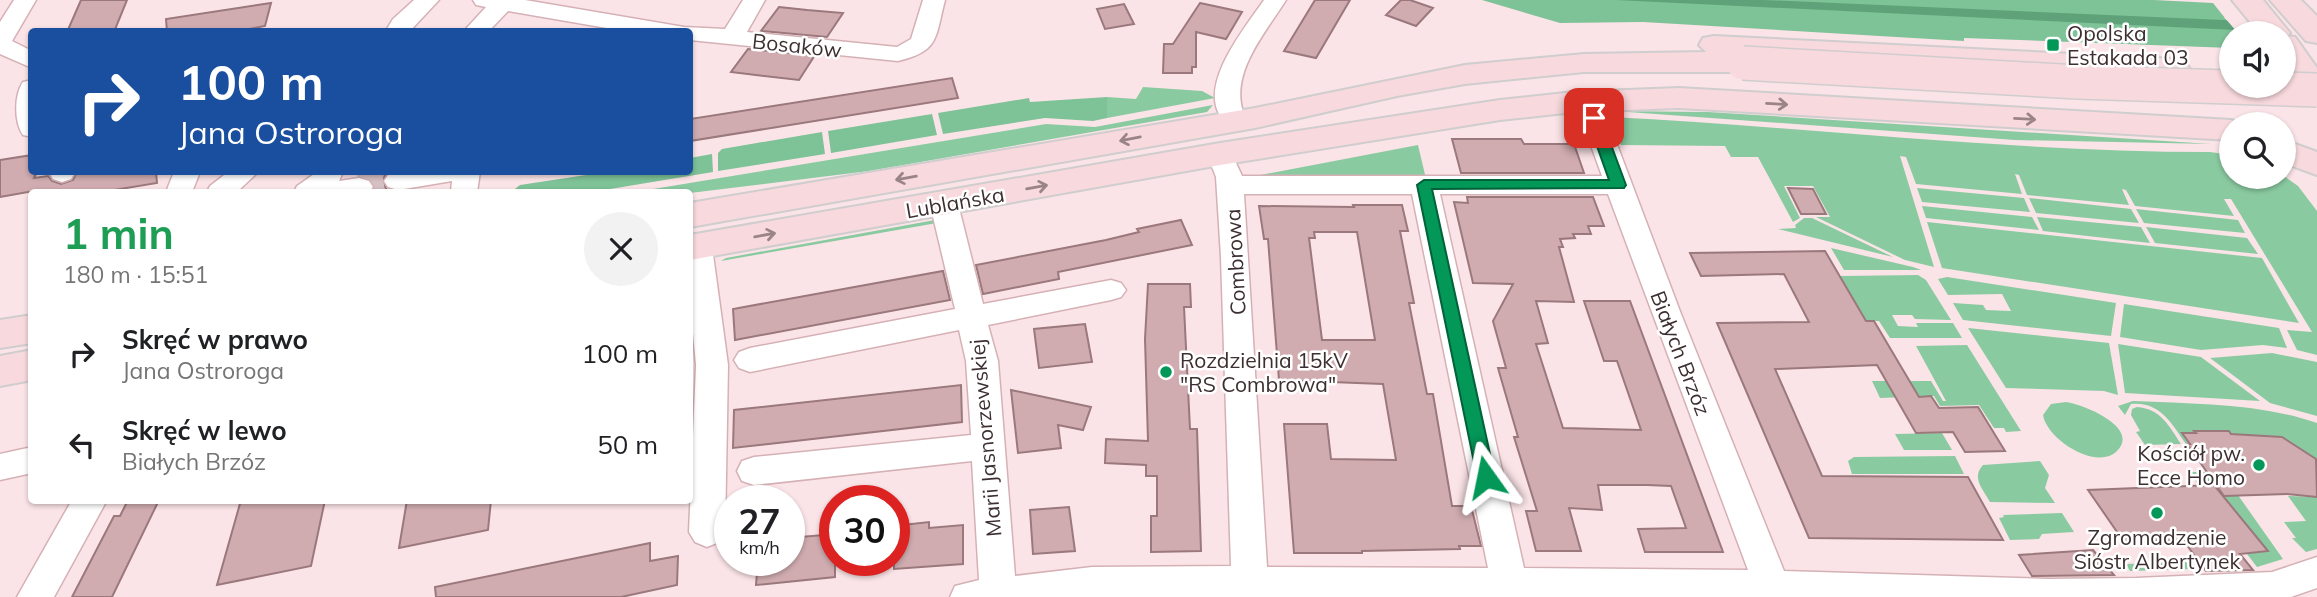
<!DOCTYPE html>
<html lang="pl">
<head>
<meta charset="utf-8">
<style>
	:root { --surface:#fff; --page:#f2f2f2; --text:#202124; --muted:#757577 }
	body { margin:0; font-family:Mulish,sans-serif; background:var(--page); color:var(--text); height:100vh; display:flex; flex-direction:column; font-size:26px; white-space:nowrap }
	* { box-sizing:border-box; margin:0 }
	p { font-size:23px; color:var(--muted) }
	.icon { flex:none; width:38px; height:38px; fill:none; stroke:currentColor; stroke-width:2; stroke-linecap:round; stroke-linejoin:round }
	.map { position:relative; flex:1; overflow:hidden }
	.side { position:absolute; left:28px; top:189px; width:665px; height:315px; display:flex; flex-direction:column; background:var(--surface); border-radius:7px; box-shadow:0 2px 5px #0004 }
	.side>* { flex:none }
	.guide { position:absolute; left:28px; top:28px; width:665px; height:147px; border-radius:7px; box-shadow:0 2px 5px #0004; background:#1a4fa0; color:#fff; overflow:hidden }
	.buttons { position:absolute; left:2219px; top:21px; display:grid; gap:14px }
	.buttons a { display:grid; place-items:center; width:77px; height:77px; border-radius:50%; background:var(--surface); box-shadow:0 2px 5px #0004; font-size:35px }
	.speed { position:absolute; left:714px; top:485px; display:flex; gap:14px; font-size:35px; font-weight:700; text-align:center }
	.speed>* { display:grid; place-content:center; width:91px; height:91px; border-radius:50%; background:var(--surface); box-shadow:0 2px 5px #0004; line-height:1 }
	.speed small { font-size:18px; font-weight:400 }
	.speed .limit { border:10px solid #d22; background:#fff; color:#111 }
	.pin { position:absolute; display:grid; place-items:center; width:60px; height:60px; color:#fff; margin:-30px; border-radius:14px; box-shadow:0 4px 10px #0006 }
	.me { position:absolute; width:77px; margin:-38px; rotate:348deg; stroke-linejoin:round; filter:drop-shadow(0 0 5px #0008) }
	.turn { display:flex; align-items:center; gap:24px; height:147px; padding:0 35px; font-size:32px }
	.turn .icon { width:91px; height:91px; stroke-width:2.5 }
	.turn b { display:block; font-size:49px; line-height:60px }
	.round { display:grid; place-items:center; flex:none; width:74px; height:74px; border-radius:37px; background:var(--page) }
	.summary { display:flex; align-items:center; justify-content:space-between; height:119px; padding:0 35px }
	h1 { font-size:42px; font-weight:700; line-height:52px; color:#1e9e55 }
	ul { padding:0; list-style:none }
	li { display:flex; align-items:center; gap:21px; height:91px; padding:0 35px }
	li div { flex:1 }
	li b { display:block; font-size:26px }
	li em { font-style:normal }
	.map>svg:first-child { display:block }
</style>
</head>
<body>
<div class="map">
<svg width="2317" height="597" viewBox="0 0 2317 597">
	<rect width="100%" height="100%" fill="#fbe4e7"/>
	<path fill="#8acaa1" d="M1143,87L1202,91L1215,98L1107,118V97L1136,99Z
		M1213,105L1207,112L869,171L690,193L635,192L1046,124L1095,127Z
		M1614,111L1708,112L2211,144L2015,140Z
		M1610,117C1810,127 2009,152 2210,152L2231,155V177L2284,176L2298,186L2317,211V355L2297,350L2287,330L2312,332L2231,199H2224L2234,216L2135,206L2126,190L2122,189L2129,205L2027,195L2019,175L2015,174L2022,194L1916,184L1906,157L1900,156L1934,267L1905,260L1816,217H1830L1813,186H1784L1800,218L1793,222L1758,157H1731L1725,146L1621,145Z
		M1418,145L1426,179L1245,178Z
		M1917,188L2024,198L2030,212L1922,202Z
		M2029,198L2131,209L2139,223L2036,213Z
		M1922,206L2032,217L2039,230L1926,218Z
		M2136,209L2238,220L2245,233L2144,223Z
		M2037,217L2141,227L2150,243L2043,231Z
		M1804,218H1812L1893,257L1778,229L1796,228L1795,225Z
		M935,220L937,223L721,261L726,258Z
		M1927,222L2262,258L2299,323L1942,268Z
		M2146,227L2247,238L2258,254L2155,243Z
		M1831,248L1913,267L1921,270H1844Z
		M1918,275L1926,280L1951,320L1915,319L1912,315H1892L1898,326L1918,327L1916,323H1953L1962,338H1890L1879,321H1866L1840,276Z
		M1947,277L2116,303L2111,336L1963,320L1953,303L1983,305L1986,310L2011,311L2002,294L1948,295L1938,279Z
		M2124,304L2279,328L2287,348L2263,345L2201,350L2120,337Z
		M1968,328L2109,343L2118,395L2104,391L2006,388Z
		M2118,344L2201,357L2260,401L2125,393Z
		M1967,345L2021,431L2006,432L2004,428H1994L1979,405L1940,406L1934,396L1880,398L1872,381H1931L1943,401H1946L1916,346Z
		M2272,353L2317,362V416L2270,403L2210,358Z
		M2133,401C2196,404 2258,403 2317,423V462L2282,437H2250L2248,435L2231,434L2229,431L2194,430L2196,433H2183L2190,444H2186C2172,424 2160,401 2131,404L2125,415L2118,406Z
		M2066,402C2082,404 2141,427 2117,451C2097,471 2047,440 2043,415L2051,404Z
		M2137,407C2161,409 2169,426 2181,444L2145,445L2136,432L2140,431L2131,415L2132,409Z
		M1942,433L1952,450H1904L1895,434Z
		M1955,456L1964,474H1852L1848,461L1854,457Z
		M2040,461L2049,475L2045,488L2055,503L1990,502C1983,489 1971,478 1983,465Z
		M2316,468L2317,469V549L2306,552L2292,538H2296L2284,522L2306,521L2288,496L2316,497Z
		M2189,472H2210L2233,488L2283,559L2257,567L2198,490L2201,489Z
		M2062,513L2074,532L2042,534L2039,539L2010,540L1999,518L2004,517L2003,515Z
		M2186,562L2193,569L2130,571L2126,564Z"/>
	<path fill="#7ec297" d="M1482,0H2154L2213,3L2237,33H2231V48L1964,38V41L1643,22L1560,23Z
		M1107,97V118L1093,121L1045,118L943,134L938,113L1029,98L1030,102Z
		M932,114L937,135L831,153L828,131Z
		M822,132L825,154L718,171V153L722,149Z
		M712,154L713,172L592,192H511L520,185L606,172H690V158Z"/>
	<path fill="#5fa279" d="M1616,0H1764L2317,24V34Z"/>
	<path fill="#fbe4e7" d="M2224,17L2317,21V38L2284,36V33H2238Z"/>
	<path fill="#d0acb0" stroke="#9a787c" stroke-width="2" fill-rule="evenodd" d="M81,0H127L114,32H67Z
		M1315,0H1350L1316,58L1284,51Z
		M1401,0H1410L1433,8L1416,26L1386,15Z
		M271,3L265,26L233,32H167L166,19Z
		M1200,3L1242,12L1226,39L1196,32V67H1192V73H1163L1164,44H1173Z
		M1124,4L1134,24L1105,29L1097,9Z
		M779,7L807,10L843,13L827,37L761,31Z
		M748,49L815,55L799,80L731,72Z
		M952,78L958,98L690,141V119Z
		M1452,139H1521L1524,144H1574L1584,173H1461Z
		M32,155V172H37L34,178L48,176L52,181L61,184L73,180L77,172H156L157,183L102,192H28L0,197V160Z
		M362,172H392L386,174L382,182L387,190L397,192H372L375,186L370,178L361,176Z
		M1788,188L1813,189L1826,214H1801Z
		M1467,197H1593L1604,226H1588L1591,234H1573L1575,238L1560,239L1563,247H1559L1574,302L1536,301L1548,343L1536,344L1563,428L1641,430L1617,361H1604L1584,301H1630L1723,552H1645L1638,529L1686,528L1671,486L1647,485H1598L1602,510L1569,508L1581,551H1536L1526,511H1537L1514,437H1518L1498,368H1506L1493,321L1513,284L1473,283L1454,202L1468,203Z
		M1353,205H1402L1408,231H1400L1414,303H1409L1427,394H1433L1452,506H1471L1481,546H1459L1460,549L1362,551V553H1294L1284,424H1327L1331,459L1396,460L1383,384L1279,380L1268,239H1264L1259,206L1354,207ZM1314,232H1357L1375,340H1322L1309,238H1315Z
		M1181,220L1192,245L1058,272L1059,279L983,294L976,265L1106,240L1139,232L1137,229Z
		M1825,251L1866,321H1874L1919,397L1931,396L1939,408L1978,407L2005,451L1965,452L1953,432L1916,433L1877,365L1775,369L1822,476L1968,477L2003,540L1809,538L1717,323L1809,322L1784,274L1701,276L1690,253Z
		M943,271L950,300L735,340L733,309Z
		M1148,284H1190L1191,307H1184L1190,429H1197L1201,551L1151,552V516H1157V476H1146V465L1105,463L1106,439L1148,441L1145,339Z
		M1085,324L1092,362L1039,368L1034,329Z
		M961,385L962,422L733,448L734,410Z
		M1011,390L1091,407L1083,430L1058,425L1061,448L1018,453Z
		M2194,431H2229L2231,434L2282,437L2316,459L2317,497L2287,494L2224,496L2187,444H2190L2182,433H2196Z
		M2214,485L2268,551L2240,554L2253,570L2206,571L2183,540L2124,542L2088,490Z
		M128,500H159L112,597H72L114,516H120Z
		M241,500H325L311,566L217,585Z
		M407,500H491L488,530L399,548Z
		M1069,507L1075,551L1033,554L1030,510Z
		M929,522V528L963,525V564L894,569V526Z
		M835,534V577L756,585L758,560H789V538Z
		M650,543V561L678,556L677,585L621,597H436L435,587Z
		M2093,550L2114,575L2032,576L2019,555Z"/>
	<g fill="none" stroke-linecap="round" stroke-linejoin="round">
		<path stroke="#d5c0c3" stroke-width="25" stroke-dasharray="25 13" stroke-linecap="butt" d="M359,187L398,181"/>
		<defs>
			<path id="minor" d="M14,0H36L12,41L32,51V68L0,54V22Z
				M414,0H439L409,32H385L393,19Z
				M473,0H525L684,27L725,29L743,0H765L747,32L897,47L911,39L923,0H945C935,38 940,51 898,61L690,40V32H630L508,11L488,32H463L486,7L476,5Z
				M1264,0H1286C1266,32 1230,72 1243,112L1239,117L1230,120L1221,117C1198,84 1245,28 1264,0Z
				M32,80V137L23,135C14,122 14,95 23,82Z
				M1594,110L1603,112L1607,118L1681,314L1784,571L2048,579L2136,578L2272,572L2317,557V588L2291,597H950L955,586L979,580L972,461L754,485L742,481L737,471L742,461L754,457L971,435L966,361L959,330L750,372L739,368L734,360L739,352L750,348L955,309L930,204L934,198L944,195L954,198L958,204L983,304L1111,280L1121,283L1126,290L1121,297L1111,300L988,325L998,361L1015,576L1092,567L1231,566L1221,257L1216,177L1207,154L1211,148L1220,146L1229,148L1242,176H1602L1581,118L1585,112ZM1244,194H1412L1488,568L1267,567ZM1440,194H1608L1748,570L1524,568Z
				M49,172H75V173L71,179L62,182L53,179Z
				M174,172H200L192,192H166Z
				M228,172H258L237,192H207L210,186Z
				M317,172H343L339,181L359,178L369,181L373,187L369,192H294L297,186Z
				M403,172H480L477,192H451L452,181L398,190L388,187L384,181L388,175Z
				M698,237L708,240L712,247L728,365L725,532L719,542L707,547L695,542L689,532L696,365L690,301V240Z
				M32,447V473L0,480V454Z
				M72,500H107L54,597H17Z"/>
			<path id="major" d="M2232,0H2263L2290,33L2288,36L2295,37L2317,68V100L2306,97L2284,66V33H2259Z
				M2270,0H2301L2317,16V43L2306,41Z
				M1714,36L2174,59L2185,62L2190,69L2185,76L2174,79L1754,56L1759,63L1754,70L1743,72H1584L1465,84L1397,96L1255,128L690,227V203L1255,108L1465,65L1584,54L1706,52L1699,45L1703,38Z
				M1679,88L2231,120L2244,124H2231V140L1679,108L1574,112L1500,120L1220,165L690,260V235L1220,143L1500,100L1574,92Z
				M2284,140L2317,152V175L2284,163Z
				M32,315V343L0,348V320Z
				M32,350V380L0,386V356Z"/>
		</defs>
		<use href="#minor" stroke="#d5b1b5" stroke-width="3"/>
		<use href="#major" stroke="#d0cdce" stroke-width="4"/>
		<use href="#minor" fill="#fff" fill-rule="evenodd"/>
		<use href="#major" fill="#f8d9dd" fill-rule="evenodd"/>
		<defs>
			<path id="major-bridge" d="M1743,63L2078,82L2317,90"/>
		</defs>
		<use href="#major-bridge" stroke="#d0cdce" stroke-width="36" stroke-linecap="butt"/>
		<use href="#major-bridge" stroke="#f8d9dd" stroke-width="33"/>
	</g>
	<defs><path id="oneway-shaft" d="M-6 0H5M1.5-3L5.5 0L1.5 3" fill="none" stroke-width="1.6" stroke-linecap="round" stroke-linejoin="round" transform="scale(1.75)"/></defs>
	<g stroke="#9a8487">
		<use href="#oneway-shaft" transform="translate(1777 104) rotate(3)"/>
		<use href="#oneway-shaft" transform="translate(2025 119) rotate(3)"/>
		<use href="#oneway-shaft" transform="translate(1130 139) rotate(169)"/>
		<use href="#oneway-shaft" transform="translate(906 178) rotate(170)"/>
		<use href="#oneway-shaft" transform="translate(1037 187) rotate(-10)"/>
		<use href="#oneway-shaft" transform="translate(765 235) rotate(-10)"/>
	</g>
	<path fill="#039758" stroke="#026239" stroke-width="2" d="M1594,114L1601,118L1626,185L1624,188L1432,189L1495,477L1493,482L1486,485L1480,482L1477,477L1417,185L1424,180H1609L1587,118Z"/>
	<g fill="#039758" stroke="#fff" stroke-width="2.5">
		<rect x="2046" y="38" width="14" height="14" rx="3.5"/>
		<circle cx="1166" cy="372" r="7"/>
		<circle cx="2259" cy="465" r="7"/>
		<circle cx="2157" cy="513" r="7"/>
	</g>
	<g text-anchor="middle" dominant-baseline="central" stroke-width="5" stroke-linejoin="round" paint-order="stroke">
		<g font-size="21" fill="#3d2f31" stroke="#fff" text-anchor="start">
			<text x="2067" y="33">Opolska<tspan x="2067" dy="24">Estakada 03</tspan></text>
			<text x="1180" y="360">Rozdzielnia 15kV<tspan x="1180" dy="24">"RS Combrowa"</tspan></text>
			<text x="2245" y="453" text-anchor="end">Kościół pw.<tspan x="2245" dy="24">Ecce Homo</tspan></text>
			<text x="2157" y="537" text-anchor="middle">Zgromadzenie<tspan x="2157" dy="24">Sióstr Albertynek</tspan></text>
		</g>
		<g font-size="21" fill="#3d2f31" stroke="#fff">
			<text transform="translate(797 45) rotate(6)">Bosaków</text>
			<text transform="translate(955 202) rotate(-10)">Lublańska</text>
			<text transform="translate(1235 262) rotate(-93)">Combrowa</text>
			<text transform="translate(1681 353) rotate(69)">Białych Brzóz</text>
			<text transform="translate(985 438) rotate(-95)">Marii Jasnorzewskiej</text>
		</g>
	</g>
</svg>
<div class="buttons">
<a><svg class="icon" aria-label="sound" viewBox="0 0 24 24"><path d="M4 9h4l5-4v14l-5-4H4zM17 9q2 3 0 6"/></svg></a>
<a><svg class="icon" aria-label="search" viewBox="0 0 24 24"><circle cx="10" cy="10" r="6"/><path d="M15 15l6 6"/></svg></a>
</div>
<div class="speed"><div>27<small>km/h</small></div><div class="limit">30</div></div>
<div class="pin" style="left:1594px;top:118px;background:#d93025"><svg class="icon" aria-label="arrive" viewBox="0 0 24 24"><path d="M6 21V4h12l-3 4 3 4H6"/></svg></div>
<svg class="me" style="left:1486px;top:477px" viewBox="-20 -20 40 40"><path d="M0-17L14 15 0 8-14 15z" fill="#039758" stroke="#fff" stroke-width="4"/></svg>
<div class="guide">
<div class="turn"><svg class="icon" aria-label="right" viewBox="0 0 24 24"><path d="M7 20v-9h11M14 6l5 5-5 5"/></svg><div><b>100 m</b>Jana Ostroroga</div></div>
</div>
<section class="side">
<div class="summary"><div><h1>1 min</h1><p>180 m · 15:51</p></div><a class="round"><svg class="icon" aria-label="close" viewBox="0 0 24 24"><path d="M6 6l12 12M18 6L6 18"/></svg></a></div>
<ul>
<li><svg class="icon" aria-label="right" viewBox="0 0 24 24"><path d="M7 20v-9h11M14 6l5 5-5 5"/></svg><div><b>Skręć w prawo</b><p>Jana Ostroroga</p></div><em>100 m</em></li>
<li><svg class="icon" aria-label="left" viewBox="0 0 24 24"><path d="M17 20v-9H6M10 6l-5 5 5 5"/></svg><div><b>Skręć w lewo</b><p>Białych Brzóz</p></div><em>50 m</em></li>
</ul>
</section>
</div>
</body>
</html>
